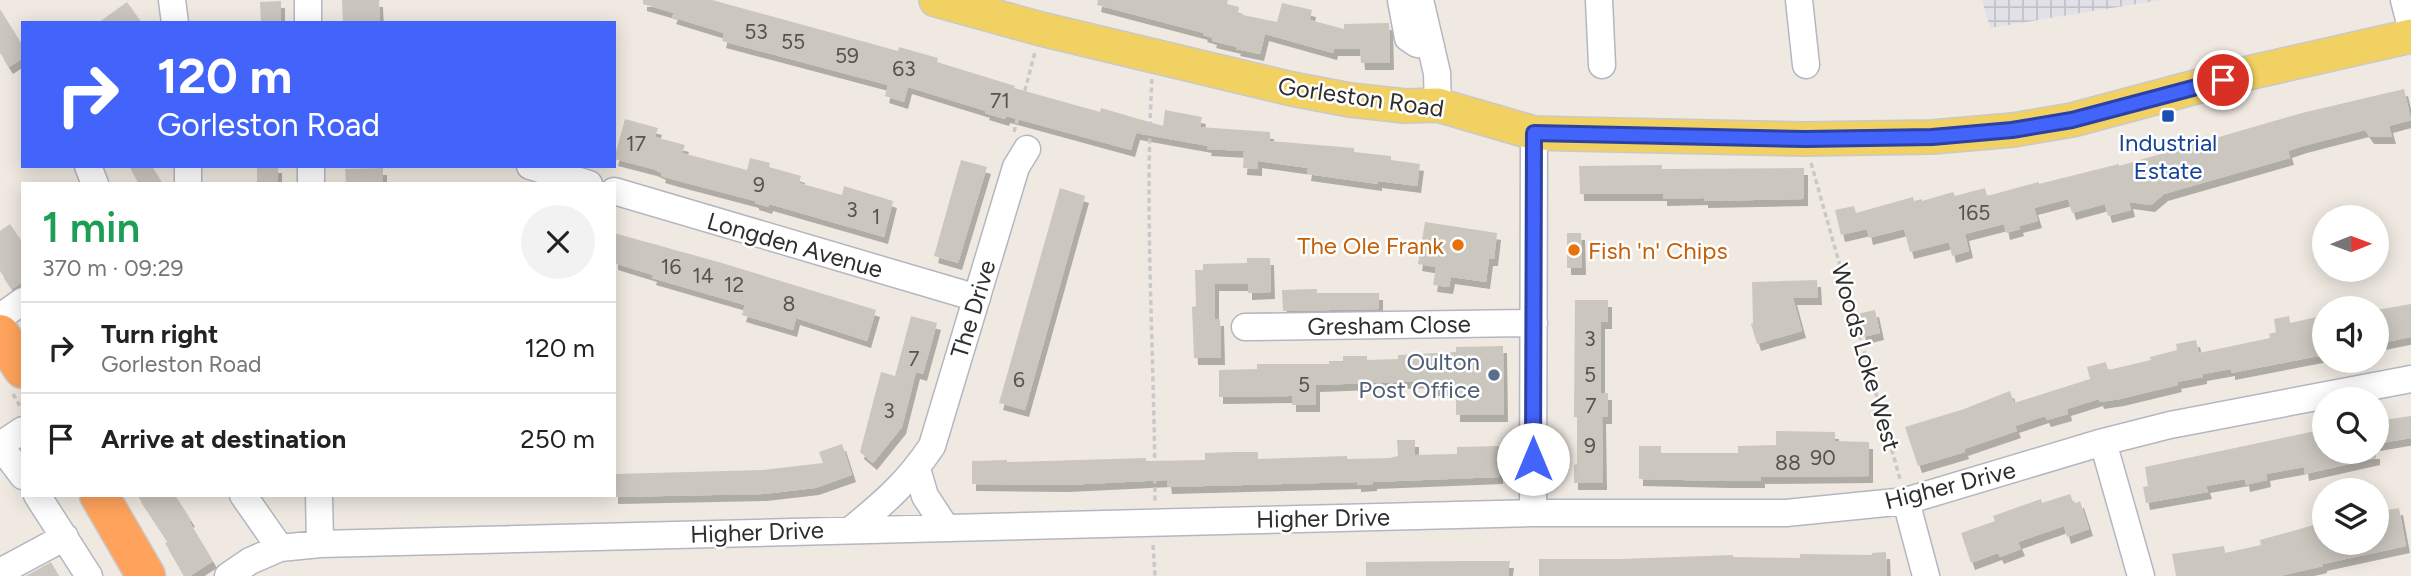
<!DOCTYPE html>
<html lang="en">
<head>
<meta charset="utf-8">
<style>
	:root { --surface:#fff; --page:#f2f2f2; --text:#222; --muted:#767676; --line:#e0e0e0 }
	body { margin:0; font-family:Figtree,sans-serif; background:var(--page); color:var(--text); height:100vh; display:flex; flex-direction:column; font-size:26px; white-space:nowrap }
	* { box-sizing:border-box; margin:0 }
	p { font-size:23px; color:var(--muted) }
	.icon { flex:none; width:38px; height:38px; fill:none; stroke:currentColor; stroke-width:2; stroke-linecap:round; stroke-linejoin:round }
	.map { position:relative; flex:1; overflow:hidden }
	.sheet { position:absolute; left:21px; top:182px; width:595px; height:315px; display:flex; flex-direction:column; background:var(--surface); border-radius:0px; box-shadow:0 4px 18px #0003 }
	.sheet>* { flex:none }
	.hud { position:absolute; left:21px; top:21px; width:595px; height:147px; border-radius:0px; box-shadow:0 4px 18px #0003; background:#4264fb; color:#fff; overflow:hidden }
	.needle { width:46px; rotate:89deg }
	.buttons { position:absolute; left:2312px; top:205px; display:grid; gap:14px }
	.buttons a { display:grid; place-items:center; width:77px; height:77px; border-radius:50%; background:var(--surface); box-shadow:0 4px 18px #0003; font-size:35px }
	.pin { position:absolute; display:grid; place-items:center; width:60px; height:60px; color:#fff; margin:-30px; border:4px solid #fff; border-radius:50%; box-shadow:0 2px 7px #0007 }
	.me { position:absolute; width:77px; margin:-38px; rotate:0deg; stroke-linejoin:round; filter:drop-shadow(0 0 5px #0008) }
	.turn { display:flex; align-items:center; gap:24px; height:147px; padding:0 21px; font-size:32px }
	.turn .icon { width:91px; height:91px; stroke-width:2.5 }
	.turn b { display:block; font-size:49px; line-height:60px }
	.round { display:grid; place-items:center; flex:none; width:74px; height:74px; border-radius:37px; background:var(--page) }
	.head { display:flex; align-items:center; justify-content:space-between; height:119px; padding:0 21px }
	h1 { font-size:42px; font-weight:600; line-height:52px; color:#1e9e55 }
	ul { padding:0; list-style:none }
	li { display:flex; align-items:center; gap:21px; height:91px; padding:0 21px; border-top:2px solid var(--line) }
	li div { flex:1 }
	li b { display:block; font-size:26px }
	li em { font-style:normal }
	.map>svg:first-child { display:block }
</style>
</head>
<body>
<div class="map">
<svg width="2411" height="576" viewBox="0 0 2411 576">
	<defs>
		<pattern id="industrial-grid" width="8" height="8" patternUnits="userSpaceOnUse" patternTransform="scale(1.75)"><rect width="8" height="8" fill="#e3e1e8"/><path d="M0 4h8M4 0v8" fill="none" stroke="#c3c1c7"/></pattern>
		<filter id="shadow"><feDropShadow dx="4" dy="7" stdDeviation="0" flood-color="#0004"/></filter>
	</defs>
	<rect width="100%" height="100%" fill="#efe9e1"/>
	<path fill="url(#industrial-grid)" d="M1982,0H2161L1990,28Z"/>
	<path fill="#cbc7bf" filter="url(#shadow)" d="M342,0H379L380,23H343Z
		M643,0H712L898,51L899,47L938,58L937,62L1015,86L1014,88L1100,112L1101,108L1163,126L1165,110L1202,117L1200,127L1270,132V141L1354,148V152L1391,156V160L1420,164L1417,186L1378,181V184L1307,174L1308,168L1258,161V169L1243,168L1244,151L1207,149L1208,146L1136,133L1131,150L1006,116L1005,119L985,113L986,111L908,87L904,102L885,96L888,85L722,41L724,33L672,17L674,13L643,4Z
		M1098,0H1228L1227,4L1239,7L1238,14L1277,22L1282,3L1312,10L1310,20L1344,29V24L1389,23L1390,63H1361L1360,49H1334L1333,53L1265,34L1260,54L1236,49L1237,47L1212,41L1213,38L1203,35L1204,33L1097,5Z
		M281,1V23H261L260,2Z
		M127,2L142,23H98Z
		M0,9L23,46V58L9,67L0,53Z
		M2404,89L2411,120L2389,126L2392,137H2370L2365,130L2303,146L2288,151L2290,158L2164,194L2151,205L2129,202L2131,210L2108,216L2105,204L2072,213L2068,199L2034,208L2038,221L2019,226L2020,229L2006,233L2004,224L1965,234L1969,251L1952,256L1949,242L1910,252L1904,229L1869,238L1867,229L1841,235L1835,210L1854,206L1856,213L1913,197L1914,201L1922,199V201L1953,192L1955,196L1985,188L1987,196L2039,182V184L2119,164V166L2302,113Z
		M625,119L658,128L655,137L685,145L682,153L747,170L750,158L770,163L769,167L801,176L799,183L842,195L844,186L893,201L884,237L769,204L768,207L755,203V201L675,180L661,176L662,173L653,169L614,159Z
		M961,160L987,167L958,263L934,256Z
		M1662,165V169L1804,168V199L1704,201V198L1663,199V194H1580L1579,166Z
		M129,166H152L163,184H139Z
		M257,166H278V184H257Z
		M383,168V184H346L345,169Z
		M1060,188L1085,196L1025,410L999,403Z
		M1425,222L1497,233L1494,259H1489L1486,282L1451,277L1449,287L1433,285L1436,267L1418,264Z
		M10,224L23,243V282L12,289L0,271V231Z
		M614,233L722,263L876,310L867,341L796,318L793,330L773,324L742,315L745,305L652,278L653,275L614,263Z
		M1567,233H1581L1582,268H1567Z
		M1247,258H1270L1271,292L1248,293V284H1215V319H1220L1221,358H1194L1192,307L1196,306L1195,270H1203V264L1247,263Z
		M1817,280L1818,298H1793L1802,331L1757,344L1751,324L1753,323L1752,282Z
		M1314,289H1317V293H1379V309L1283,311L1282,290Z
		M1575,300H1608V322H1601V393H1608V417H1602L1603,483H1574V465L1577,464V417H1574Z
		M2411,304V337L2376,344V310Z
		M1875,310L1880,333L1863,337L1857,314Z
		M911,316L937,323L923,374L916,372L902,427L873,463L860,452L881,372L895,376Z
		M2289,316L2290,323L2317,317L2324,355L2231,373V369L2203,374V377L2177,382L2178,385L2120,399L2100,402L2099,399L2067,409L2068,414L2047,420L2045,416L2015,426L2017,431L1964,449L1965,452L1918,466L1905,427L1964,409L2010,391L2014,403L2090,379L2087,367L2106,362L2108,370L2151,360L2150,357L2177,350L2176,344L2196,340L2199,353L2270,338L2269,334L2276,332L2274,319Z
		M1503,346L1504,415H1456V389H1426V381L1316,385V405H1292V396L1219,397V370L1257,369V364H1329V361H1343V356H1367V360L1398,359V355L1456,352V347Z
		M2411,416V438L2376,444V421Z
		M2320,430L2324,452H2376V458L2305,474L2304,467L2266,474L2267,480L2246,485L2245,479L2206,486L2208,492L2146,503L2143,487L2148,486L2145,467Z
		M1776,431L1835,432V441L1869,442V476L1761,477V481H1725L1639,479V446H1661V453H1738V446L1776,445Z
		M1397,440H1415V455L1457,454V447L1500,446L1499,477L1373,482V484L1357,485V482L1168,487L1167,480L1065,485L972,484V461L1007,460V462L1146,458V461L1205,460V453L1235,452H1258V459L1347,456V459L1390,458L1398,456Z
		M842,444L852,475L815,488L763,494L614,497V474L763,470L823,463L819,452Z
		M2070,494L2074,504L2080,501L2089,529L2067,537L2064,526L2018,542L2021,549L2000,557L1998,553L1971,563L1961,533L1995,521L1993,516L2018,507L2041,499L2042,503Z
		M137,495H175L191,520L189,521L213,561L190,576H184L165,543L168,542Z
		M2399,508L2406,546L2323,564V566L2280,576H2176L2172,554L2224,546L2225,553L2261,545L2260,540L2314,525L2316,533L2324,531V542H2376V512Z
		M1886,552L1887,576H1539V559H1621L1733,555V557L1800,558V554L1872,555V553Z
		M1467,561H1510L1508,576H1366V562Z
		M51,562L59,576H26Z"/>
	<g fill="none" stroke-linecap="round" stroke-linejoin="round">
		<defs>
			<path id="minor" d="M172,0L175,23
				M308,0V23
				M1401,0L1408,38L1417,44L1431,46
				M1420,0L1437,73L1438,105
				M1599,0L1602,65
				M1799,0L1806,65
				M2404,0L2411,27
				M88,166L95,184
				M188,166V184
				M311,166V184
				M530,166L589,184
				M614,191L977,298
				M0,317L23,301
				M1245,327L1534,323
				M2103,442L2141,576
				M0,445L23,430
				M0,446L23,476
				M917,469L925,496L946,528
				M37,495L89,576
				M243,495L280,548
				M319,495L320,544
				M1906,501L1926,576
				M1533,513L1534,133
				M852,529C886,501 907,483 932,446L1016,167L1027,149
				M0,572L65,537
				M228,576L250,561L280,548L320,544L1533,513H1786L1906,501L2103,442L2170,425L2411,379"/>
			<path id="major" d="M936,0L1041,29L1292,89L1350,100L1405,106L1438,105L1534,133L1571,134L1805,139L1932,137L2013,130L2072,120L2248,73L2411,36"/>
			<path id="highway" d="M0,334L23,369
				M99,495L146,576"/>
		</defs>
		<use href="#minor" stroke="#b4b7c1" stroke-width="29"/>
		<use href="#major" stroke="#c9c9c9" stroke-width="36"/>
		<use href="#highway" stroke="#c9c9c9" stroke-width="41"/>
		<path stroke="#c9c9c9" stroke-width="3.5" stroke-dasharray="5 3.5" stroke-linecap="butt" d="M1152,79C1144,220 1155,361 1155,502
			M1014,132L1035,52
			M1811,163L1900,479
			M13,394L22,409
			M1153,545L1155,576"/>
		<use href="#minor" stroke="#fff" stroke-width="26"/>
		<use href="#major" stroke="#f2d163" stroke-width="33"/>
		<use href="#highway" stroke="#ffa35c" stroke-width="38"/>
	</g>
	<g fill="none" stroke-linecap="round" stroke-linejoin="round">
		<defs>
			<path id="route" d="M1533,459L1534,133L1805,139L1932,137L2012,130L2072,120L2223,80"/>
		</defs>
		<use href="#route" stroke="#2b41a3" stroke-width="18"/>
		<use href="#route" stroke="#4264fb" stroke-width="12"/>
	</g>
	<rect fill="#1a4fb4" stroke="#fff" stroke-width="2.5" x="2161" y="109" width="14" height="14" rx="3.5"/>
	<g fill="#e8710a" stroke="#fff" stroke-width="2.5">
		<circle cx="1458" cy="245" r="7"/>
		<circle cx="1574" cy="250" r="7"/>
	</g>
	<circle fill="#5c6f8a" stroke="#fff" stroke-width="2.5" cx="1494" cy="375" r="7"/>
	<g text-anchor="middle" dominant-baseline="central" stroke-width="5" stroke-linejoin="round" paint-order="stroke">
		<g font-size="21" fill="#555452">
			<text x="756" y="31">53</text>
			<text x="793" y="41">55</text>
			<text x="847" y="55">59</text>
			<text x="904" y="68">63</text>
			<text x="1000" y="100">71</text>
			<text x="636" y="143">17</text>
			<text x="759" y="184">9</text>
			<text x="852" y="209">3</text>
			<text x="1974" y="212">165</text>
			<text x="876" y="216">1</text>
			<text x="671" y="266">16</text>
			<text x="703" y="275">14</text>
			<text x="734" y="284">12</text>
			<text x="789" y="303">8</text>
			<text x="1590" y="338">3</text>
			<text x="914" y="358">7</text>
			<text x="1590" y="374">5</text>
			<text x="1019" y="379">6</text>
			<text x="1304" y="384">5</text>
			<text x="1591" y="405">7</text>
			<text x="889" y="410">3</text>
			<text x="1590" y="445">9</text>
			<text x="1823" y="457">90</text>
			<text x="1788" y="462">88</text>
		</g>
		<g font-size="24" fill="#2e2e2e" stroke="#fff">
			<text transform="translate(1361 97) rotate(8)">Gorleston Road</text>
			<text transform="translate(795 245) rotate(16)">Longden Avenue</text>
			<text transform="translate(973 309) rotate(-73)">The Drive</text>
			<text transform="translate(1389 325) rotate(-1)">Gresham Close</text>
			<text transform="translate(1866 357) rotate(74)">Woods Loke West</text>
			<text transform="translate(1950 485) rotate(-14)">Higher Drive</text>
			<text transform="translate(1323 518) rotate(-1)">Higher Drive</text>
			<text transform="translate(757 532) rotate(-2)">Higher Drive</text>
		</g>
		<g font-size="24" fill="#164399" stroke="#fff">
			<text x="2168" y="142">Industrial<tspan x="2168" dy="28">Estate</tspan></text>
		</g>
		<g font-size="24" fill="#c56008" stroke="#fff" text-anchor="end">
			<text x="1444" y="245">The Ole Frank</text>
			<text x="1588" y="250" text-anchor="start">Fish 'n' Chips</text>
		</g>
		<g font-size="24" fill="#4e5e75" stroke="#fff" text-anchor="end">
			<text x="1480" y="361">Oulton<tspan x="1480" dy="28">Post Office</tspan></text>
		</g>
	</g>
</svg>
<div class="buttons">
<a><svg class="needle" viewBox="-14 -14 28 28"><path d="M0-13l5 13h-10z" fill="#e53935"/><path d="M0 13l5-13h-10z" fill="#767676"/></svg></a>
<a><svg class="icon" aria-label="sound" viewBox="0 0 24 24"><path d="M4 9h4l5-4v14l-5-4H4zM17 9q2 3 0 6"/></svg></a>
<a><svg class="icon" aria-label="search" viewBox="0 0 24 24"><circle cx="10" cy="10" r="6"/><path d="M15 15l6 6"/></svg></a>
<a><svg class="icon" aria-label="layers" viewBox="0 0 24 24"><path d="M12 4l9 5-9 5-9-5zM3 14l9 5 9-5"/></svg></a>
</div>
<div class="pin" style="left:2223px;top:80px;background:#d93025"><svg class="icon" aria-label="arrive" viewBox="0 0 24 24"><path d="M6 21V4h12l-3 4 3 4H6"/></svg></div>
<svg class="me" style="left:1533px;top:459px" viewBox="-20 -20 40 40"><circle r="19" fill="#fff"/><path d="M0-13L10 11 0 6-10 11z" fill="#4264fb"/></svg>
<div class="hud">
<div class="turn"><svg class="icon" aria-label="right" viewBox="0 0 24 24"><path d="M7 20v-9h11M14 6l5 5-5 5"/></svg><div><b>120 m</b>Gorleston Road</div></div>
</div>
<section class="sheet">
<div class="head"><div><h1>1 min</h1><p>370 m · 09:29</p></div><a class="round"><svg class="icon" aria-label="close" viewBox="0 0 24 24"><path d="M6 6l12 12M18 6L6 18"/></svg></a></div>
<ul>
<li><svg class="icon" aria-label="right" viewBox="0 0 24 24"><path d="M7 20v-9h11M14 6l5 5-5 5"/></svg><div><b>Turn right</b><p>Gorleston Road</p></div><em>120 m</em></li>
<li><svg class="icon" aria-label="arrive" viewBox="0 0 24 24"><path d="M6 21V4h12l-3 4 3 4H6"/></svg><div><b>Arrive at destination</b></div><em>250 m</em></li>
</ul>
</section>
</div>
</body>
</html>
